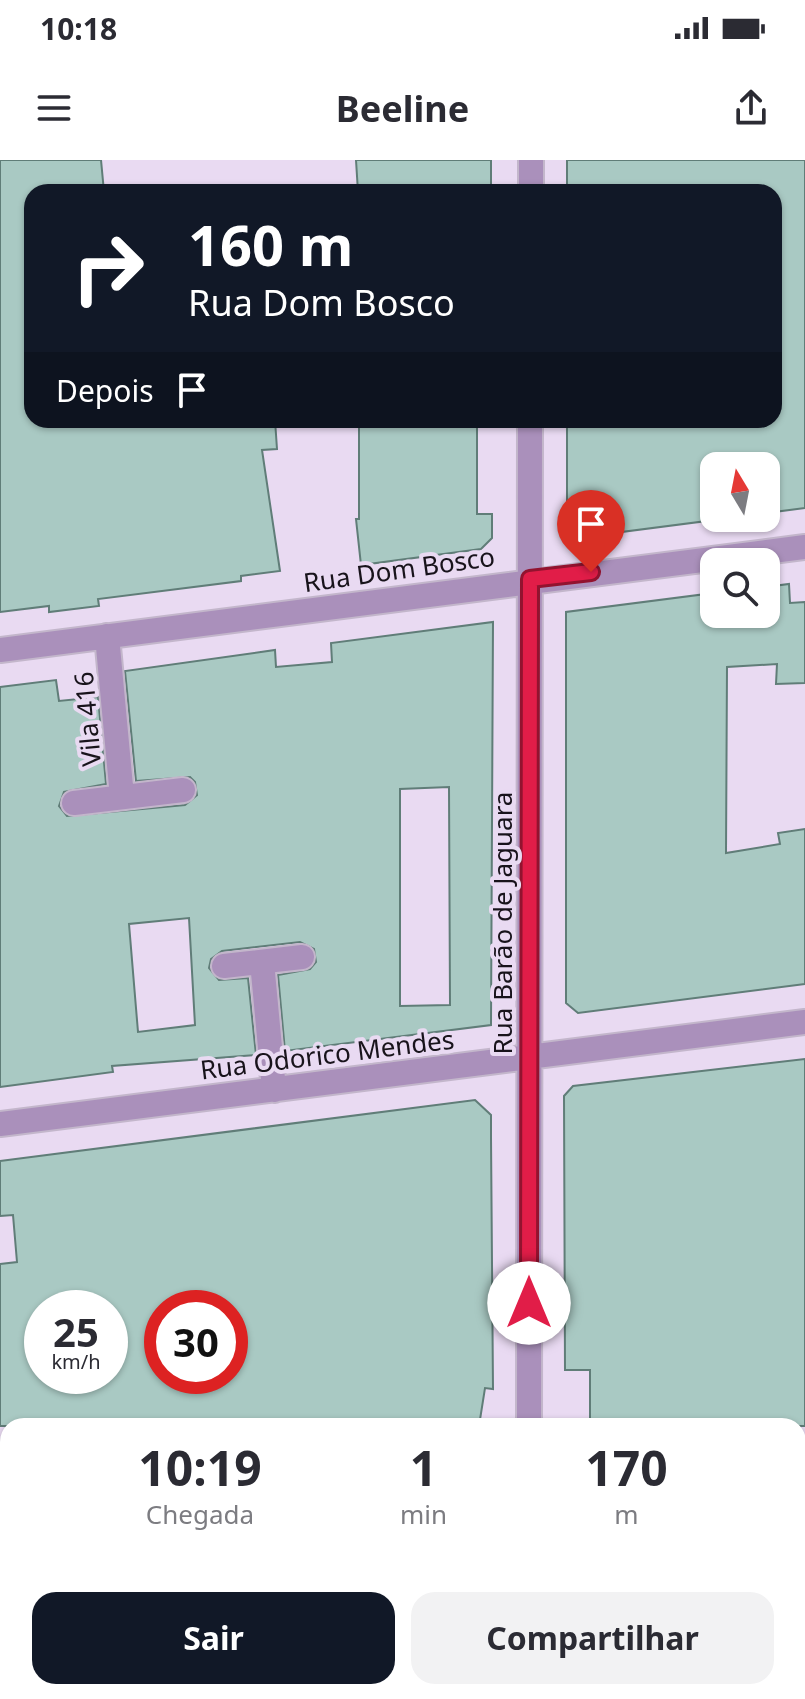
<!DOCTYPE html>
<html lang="pt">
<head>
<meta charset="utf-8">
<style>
	:root { --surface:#fff; --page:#f2f2f3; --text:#2b2b33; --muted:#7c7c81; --accent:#111827 }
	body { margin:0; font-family:"Noto Sans",sans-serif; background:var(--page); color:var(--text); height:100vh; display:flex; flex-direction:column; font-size:30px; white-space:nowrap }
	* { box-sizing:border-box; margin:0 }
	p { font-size:26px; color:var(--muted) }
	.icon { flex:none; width:44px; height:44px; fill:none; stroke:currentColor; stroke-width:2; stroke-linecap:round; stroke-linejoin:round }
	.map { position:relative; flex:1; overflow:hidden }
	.panel { position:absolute; left:0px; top:1258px; width:806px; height:282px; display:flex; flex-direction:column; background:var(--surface); border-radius:24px 24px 0 0; box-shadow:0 2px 6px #0004 }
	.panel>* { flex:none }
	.banner { position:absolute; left:24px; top:24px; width:758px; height:244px; border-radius:24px; box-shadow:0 2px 6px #0004; background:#111827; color:#fff; overflow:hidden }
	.needle { width:52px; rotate:350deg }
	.tools { position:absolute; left:700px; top:292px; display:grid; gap:16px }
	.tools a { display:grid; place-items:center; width:80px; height:80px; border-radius:16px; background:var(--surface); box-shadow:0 2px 6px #0004; font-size:40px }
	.speed { position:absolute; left:24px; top:1130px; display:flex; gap:16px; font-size:40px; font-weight:700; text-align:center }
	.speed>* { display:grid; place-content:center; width:104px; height:104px; border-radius:50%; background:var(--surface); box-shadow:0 2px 6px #0004; line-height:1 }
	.speed small { font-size:20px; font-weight:400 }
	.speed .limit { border:12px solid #d22; background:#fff; color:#111 }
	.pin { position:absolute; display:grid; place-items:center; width:68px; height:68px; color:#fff; margin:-82px -34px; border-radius:50% 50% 50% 0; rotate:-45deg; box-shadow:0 0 8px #0007 }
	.pin .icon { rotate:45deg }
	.me { position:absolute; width:88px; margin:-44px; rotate:0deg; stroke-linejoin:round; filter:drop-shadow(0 0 6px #0008) }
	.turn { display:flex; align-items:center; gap:28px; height:168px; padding:0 32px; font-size:36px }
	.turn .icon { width:104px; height:104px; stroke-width:2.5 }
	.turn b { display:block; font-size:56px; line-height:68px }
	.then { display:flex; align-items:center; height:76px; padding:0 32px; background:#0003; gap:16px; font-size:30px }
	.eta { display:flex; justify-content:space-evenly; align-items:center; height:136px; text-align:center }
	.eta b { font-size:48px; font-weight:700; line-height:56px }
	.primary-button { display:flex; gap:16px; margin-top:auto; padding:16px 32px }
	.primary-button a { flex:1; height:92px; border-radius:24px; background:var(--accent); color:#fff; font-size:32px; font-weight:700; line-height:92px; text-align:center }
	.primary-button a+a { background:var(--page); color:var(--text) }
	.status { display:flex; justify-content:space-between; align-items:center; height:56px; padding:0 40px; background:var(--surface); direction:ltr }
	.status svg { height:22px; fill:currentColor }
	header { display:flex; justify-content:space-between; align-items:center; height:104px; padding:0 32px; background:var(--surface); font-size:36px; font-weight:700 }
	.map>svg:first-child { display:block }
</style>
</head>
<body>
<div class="status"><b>10:18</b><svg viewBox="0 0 49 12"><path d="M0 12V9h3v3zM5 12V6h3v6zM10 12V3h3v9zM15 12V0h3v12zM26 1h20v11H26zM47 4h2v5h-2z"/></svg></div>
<header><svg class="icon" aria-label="menu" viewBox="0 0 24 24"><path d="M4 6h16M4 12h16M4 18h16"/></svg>Beeline<svg class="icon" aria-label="share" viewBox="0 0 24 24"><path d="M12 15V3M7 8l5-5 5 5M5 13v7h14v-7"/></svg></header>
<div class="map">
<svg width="805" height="1539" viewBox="0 0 805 1539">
	<rect width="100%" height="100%" fill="#e9daf2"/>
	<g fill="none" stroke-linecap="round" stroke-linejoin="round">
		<path stroke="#a885be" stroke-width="56" d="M0,1490L8,1491
			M260,1532L303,1539"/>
	</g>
	<path fill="#a9c9c3" stroke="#607d78" stroke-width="2" fill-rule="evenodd" d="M0,0H101L104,32H32V260H275L277,289L262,290L280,411L241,416V421L98,439L99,446L49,452V446L0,452Z
		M356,0H491V32H358Z
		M567,0H805V348L766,353V306H714V360L567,379V260H774V32H567Z
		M359,260H477V354H492V378L481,389L361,405L356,359H359Z
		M789,424L790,443L805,442V523L776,524L777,504L727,507L726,693L780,684L778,673L805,669V824L578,853L566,843V452L714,433V454H766V427Z
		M493,462L491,865L285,891L278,815L310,809L316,802L314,789L300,782L222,791L211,799L209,808L219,820L248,818L256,895L112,906L113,912L0,927V527L56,520L59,541L98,537L106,624L64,632L59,646L67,656L185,645L197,635L195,622L190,617L136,621L125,511L275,490L276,507L332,502L331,483ZM449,627L450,845L400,846V629ZM189,758L195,865L138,872L129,764Z
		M805,899V1266H590V1210H565L564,936L573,926Z
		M475,940L491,955V978L493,1229L485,1228L479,1266H0V1104L17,1102L13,1055L0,1056V1001ZM42,1148H110V1216H42ZM162,1148H230V1216H162Z"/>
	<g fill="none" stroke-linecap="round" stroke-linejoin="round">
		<defs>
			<path id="minor" d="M531,32V0
				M107,476L122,637
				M0,490L805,387
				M74,643L183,630
				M262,802L274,930
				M224,806L302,797
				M0,964L805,862
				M529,1266L530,260
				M0,1472L8,1473
				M0,1503L8,1505
				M181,1532L226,1539
				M370,1532L413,1539"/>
			<path id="major" d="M0,1389L8,1390
				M798,1518L805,1519"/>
			<path id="highway" d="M0,1431L8,1432
				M619,1532L662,1539
				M0,1534L31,1539"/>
		</defs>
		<use href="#minor" stroke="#c3b6cb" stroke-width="28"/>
		<use href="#major" stroke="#c3b6cb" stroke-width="28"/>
		<use href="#highway" stroke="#c3b6cb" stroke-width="28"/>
		<use href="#minor" stroke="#aa90bb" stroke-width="24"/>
		<use href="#major" stroke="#7b4997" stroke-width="24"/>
		<use href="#highway" stroke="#6a2d88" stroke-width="24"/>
	</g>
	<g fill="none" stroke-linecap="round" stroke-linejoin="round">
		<defs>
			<path id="route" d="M529,1143L530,419L591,412"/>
		</defs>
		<use href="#route" stroke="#92132f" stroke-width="20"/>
		<use href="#route" stroke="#e11d48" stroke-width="14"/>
	</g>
	<g text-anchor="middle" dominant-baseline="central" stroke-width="8" stroke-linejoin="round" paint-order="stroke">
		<g font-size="26" fill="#18131b" stroke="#e9daf2">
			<text transform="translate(399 409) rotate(-8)">Rua Dom Bosco</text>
			<text transform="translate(87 559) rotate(-95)">Vila 416</text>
			<text transform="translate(502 763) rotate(-90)">Rua Barão de Jaguara</text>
			<text transform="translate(327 894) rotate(-7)">Rua Odorico Mendes</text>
		</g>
	</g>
</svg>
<div class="tools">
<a><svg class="needle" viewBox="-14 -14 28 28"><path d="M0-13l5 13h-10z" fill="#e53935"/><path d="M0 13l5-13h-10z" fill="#7c7c81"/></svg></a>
<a><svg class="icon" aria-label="search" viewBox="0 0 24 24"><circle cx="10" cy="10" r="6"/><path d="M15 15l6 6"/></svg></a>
</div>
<div class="speed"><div>25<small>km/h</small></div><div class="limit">30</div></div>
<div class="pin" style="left:591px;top:412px;background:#d93025"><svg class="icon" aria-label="arrive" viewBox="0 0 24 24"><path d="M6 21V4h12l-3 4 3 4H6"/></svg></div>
<svg class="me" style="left:529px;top:1143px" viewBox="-20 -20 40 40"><circle r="19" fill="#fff"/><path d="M0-13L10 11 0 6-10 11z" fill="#e11d48"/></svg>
<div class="banner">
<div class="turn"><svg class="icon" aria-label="right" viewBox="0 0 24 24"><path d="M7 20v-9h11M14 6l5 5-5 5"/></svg><div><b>160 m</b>Rua Dom Bosco</div></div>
<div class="then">Depois<svg class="icon" aria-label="arrive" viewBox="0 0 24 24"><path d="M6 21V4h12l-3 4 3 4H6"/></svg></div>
</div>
<section class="panel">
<div class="eta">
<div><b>10:19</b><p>Chegada</p></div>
<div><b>1</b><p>min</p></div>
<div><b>170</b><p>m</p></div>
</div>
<div class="primary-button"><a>Sair</a><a>Compartilhar</a></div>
</section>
</div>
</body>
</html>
